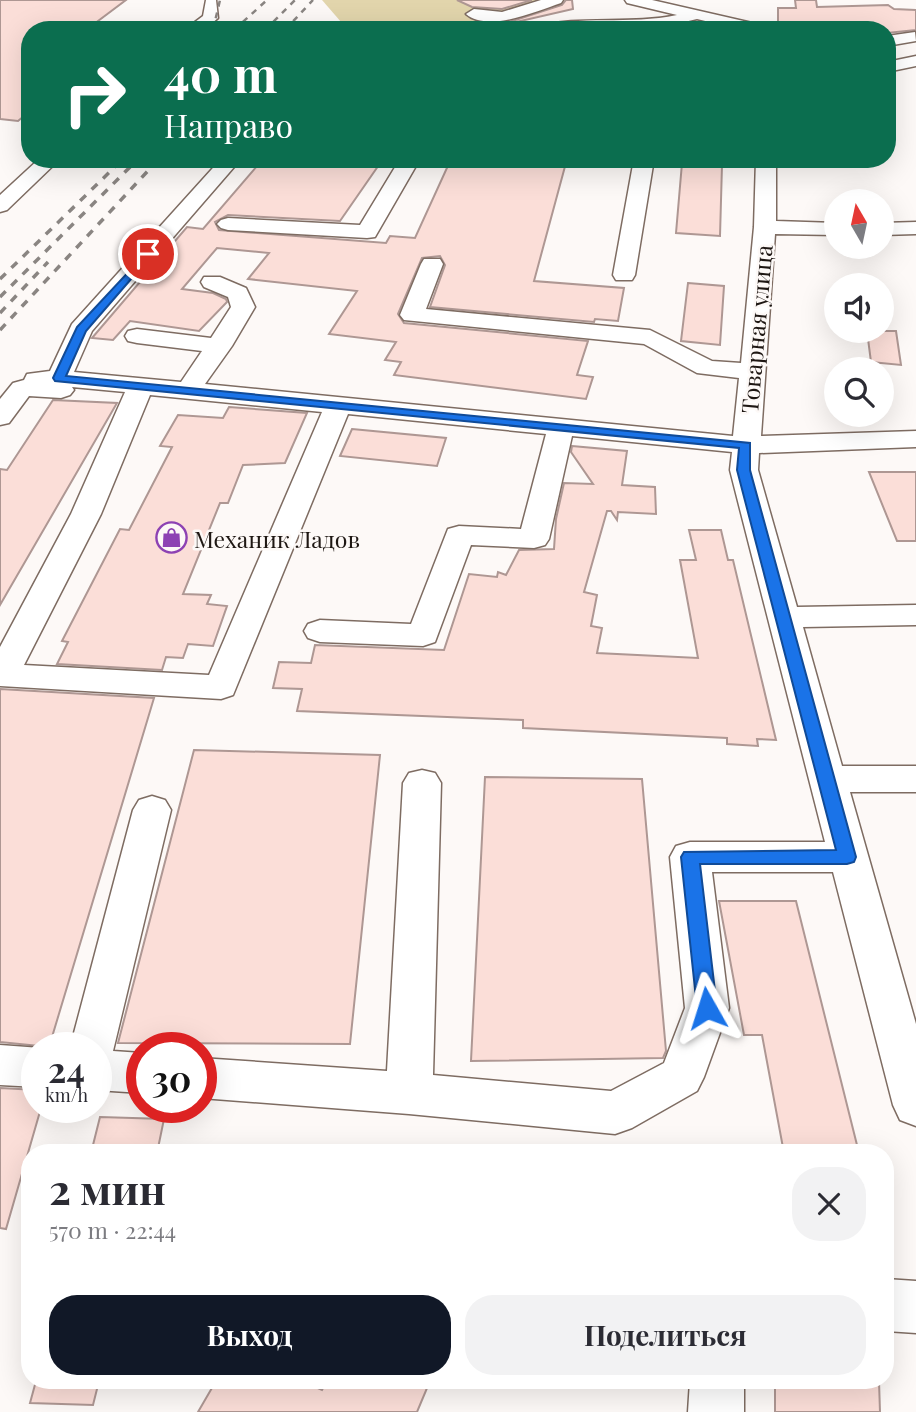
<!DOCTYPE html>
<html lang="ru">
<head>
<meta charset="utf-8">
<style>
	:root { --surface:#fff; --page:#f2f2f3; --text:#2b2b33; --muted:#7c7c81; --accent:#111827 }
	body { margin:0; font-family:"Playfair Display",serif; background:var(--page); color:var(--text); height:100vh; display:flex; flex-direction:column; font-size:26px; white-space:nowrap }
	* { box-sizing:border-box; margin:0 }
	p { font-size:23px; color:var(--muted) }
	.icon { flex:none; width:38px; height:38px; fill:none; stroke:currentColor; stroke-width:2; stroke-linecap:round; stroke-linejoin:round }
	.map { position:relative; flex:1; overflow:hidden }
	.drawer { position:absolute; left:21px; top:1144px; width:873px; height:245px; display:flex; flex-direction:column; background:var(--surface); border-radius:28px; box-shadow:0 7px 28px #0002 }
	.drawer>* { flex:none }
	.top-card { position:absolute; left:21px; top:21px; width:875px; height:147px; border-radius:28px; box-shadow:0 7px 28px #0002; background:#0b6e4f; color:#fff; overflow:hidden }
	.needle { width:46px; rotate:351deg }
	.buttons { position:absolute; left:824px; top:189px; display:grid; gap:14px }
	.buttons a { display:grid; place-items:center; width:70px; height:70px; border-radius:50%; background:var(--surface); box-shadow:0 7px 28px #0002; font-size:35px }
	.speed { position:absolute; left:21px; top:1032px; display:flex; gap:14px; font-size:35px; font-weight:700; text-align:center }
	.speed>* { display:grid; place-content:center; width:91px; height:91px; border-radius:50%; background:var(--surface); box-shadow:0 7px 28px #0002; line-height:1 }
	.speed small { font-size:18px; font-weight:400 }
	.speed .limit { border:10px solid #d22; background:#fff; color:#111 }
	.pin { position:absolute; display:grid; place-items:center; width:60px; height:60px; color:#fff; margin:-30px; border:4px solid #fff; border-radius:50%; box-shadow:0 2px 7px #0007 }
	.me { position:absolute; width:77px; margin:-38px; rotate:354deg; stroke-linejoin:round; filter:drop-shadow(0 0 5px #0008) }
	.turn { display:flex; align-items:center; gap:24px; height:147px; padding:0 28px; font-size:32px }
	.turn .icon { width:91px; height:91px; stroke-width:2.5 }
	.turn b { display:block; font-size:49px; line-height:60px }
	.round { display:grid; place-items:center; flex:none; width:74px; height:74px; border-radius:28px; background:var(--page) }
	.summary { display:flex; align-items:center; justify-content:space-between; height:119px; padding:0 28px }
	h1 { font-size:42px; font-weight:700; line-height:52px }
	.primary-button { display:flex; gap:14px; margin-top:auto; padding:14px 28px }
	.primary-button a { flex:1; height:80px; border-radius:28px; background:var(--accent); color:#fff; font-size:28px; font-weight:700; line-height:80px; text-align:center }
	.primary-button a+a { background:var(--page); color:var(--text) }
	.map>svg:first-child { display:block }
</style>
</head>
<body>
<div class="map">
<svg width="916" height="1412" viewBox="0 0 916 1412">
	<rect width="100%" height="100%" fill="#fdf9f7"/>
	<path fill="#e2d5ac" d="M322,0H553L445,30H348Z"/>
	<path fill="#fbded8" stroke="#ae9793" stroke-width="2" d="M0,0H126L86,30H30V111L18,121L0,119Z
		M457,0H532L502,9L472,7Z
		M566,0H572L573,9L512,23L509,22L562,5Z
		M795,0H816L817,7L888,5L894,9L916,10V30L887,33V30L778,25V8H796Z
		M263,159H383L340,221L228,215L215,222L219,230L386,243L390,236L415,238L451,159H567L534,281L624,288L618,321L595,319L594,322L430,307L445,265L440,256L422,258L398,314L404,323L588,341L577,375L593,377L586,399L394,375L401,362L385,360L396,342L329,334L357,291L248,279L269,253L217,248L182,289L213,293L226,299L227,302L199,331L130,321L113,340L92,338L187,227L203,229Z
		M682,163L722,165L720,236L676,233Z
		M688,283L724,286L720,345L681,341Z
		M867,331H896L901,365L871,362Z
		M53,400L117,403L0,605V469L7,470Z
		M229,407L307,413L285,463L243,465L228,503H220L183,594L211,595L207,604L227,606L213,646L188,644L183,658L166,657L162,670L57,664L68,642L62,641L120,529L129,530L172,447L160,446L178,415L223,418Z
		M352,429L446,438L437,466L340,456Z
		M572,446L627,451L622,485L655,487L656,514L618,512L617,520L611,511H607L584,592L597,595L591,626L602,628L597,653L698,658L680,560H696L689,530H721L728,560H733L776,740L757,739L758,746L727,744V738L523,728V720L297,711L302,689L273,688L279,662L311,663L315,645L444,650L469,574L497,577L498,572L506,575L519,550L554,549L556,519L564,483L593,484L571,452Z
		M869,472H916V541H897Z
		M0,689L154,698L49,1047L0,1042Z
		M194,750L380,755L350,1044L118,1043Z
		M485,777L642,779L666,1051L663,1058L471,1061Z
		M719,901H796L859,1153H784L762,1035H744Z
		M0,1088L37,1090V1108H41L6,1229L0,1228Z
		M100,1117L164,1119L157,1153H91Z
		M36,1381H99L93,1405L30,1403Z
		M216,1381H302L322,1390L327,1381H430L417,1412H198Z
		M775,1381H879L880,1412H775Z"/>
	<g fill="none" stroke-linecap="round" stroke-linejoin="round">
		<defs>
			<path id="minor" d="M206,0H216L218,18L211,24V30H195V22L203,16Z
				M541,0H563L561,3C537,11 488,33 466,14L474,9L502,12Z
				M625,0H652L761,25L764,28L743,30L697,19L650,30H531L533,27C581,15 629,25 677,15L627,3Z
				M915,32L916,41L887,46V36Z
				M916,56V66L887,72V62Z
				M39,159H60L7,210L0,212V195Z
				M221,159H241L92,331L74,372L181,382L202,351L137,343L128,341L125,336L128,331L137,329L211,338L231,307L228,297L204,287L201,282L204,277H220L246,288L255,307L232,346L205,384L733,436L739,378L697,373L644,344L404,320L400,315L421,264L424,259H440L443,264L426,309L650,330L712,361L741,363L754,227L756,159H776V221L836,223V235L775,234L761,436L916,431V447L759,453L758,470L797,607L916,605V625L803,627L842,766H916V792H850L916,1024V1126L900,1120L893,1105L833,872H712L729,1008L704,1077L697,1091L632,1128L615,1134L409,1114L201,1098V1058L387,1071L403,783L409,773L422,770L435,773L441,783L433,1075L611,1091L664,1063L685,1008L670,857L676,846L690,842H825L730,470L732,452L572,436L549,539L545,545L534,548L471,545L435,642L423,646L320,642L308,638L304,631L308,624L320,620L411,624L448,529L459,526L521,529L546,434L348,414L233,695L221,699L0,686V647L71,514L125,392L72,387L74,390L70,395L61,398L29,396L9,423L0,425V399L13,383L24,380L27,374L50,371L72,324ZM150,395L322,412L209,675L24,665L101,514Z
				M400,159H420L375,237L367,238L228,230L221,228L217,224L221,220L228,218L360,225Z
				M634,159H654L635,275L632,280H616L613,275Z
				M916,222V234L882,235V223Z
				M152,796L165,800L171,810L113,1051L142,1053V1093L96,1090V1048H70L133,810L139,800Z
				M0,1045L41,1048H37V1087L0,1085Z
				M886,1279L916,1281V1333L886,1331Z
				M690,1381H744V1412H688Z"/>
		</defs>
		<use href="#minor" stroke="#7e6c62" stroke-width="3"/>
		<use href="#minor" fill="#fff" fill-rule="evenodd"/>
		<path stroke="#8a8582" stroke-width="2.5" stroke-dasharray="6 6" stroke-linecap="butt" d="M213,30L220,0
			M234,30L267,0
			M265,30L295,0
			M285,30L313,0"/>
		<path stroke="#8a8582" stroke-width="3.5" stroke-dasharray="8 8" stroke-linecap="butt" d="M0,279L123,159
			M0,297L138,159
			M0,313L48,262
			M0,330L159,159"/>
	</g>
	<path fill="#1a73e8" stroke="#114b97" stroke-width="2" d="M148,251L153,254L151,256L86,331L66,376L750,443V470L856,857L854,862L847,864H700L717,1008L714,1014L707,1017L700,1014L697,1008L681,857L684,852L836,850L737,470L739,448L55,381L53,378L77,327Z"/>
	<defs>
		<symbol id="shop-ring" viewBox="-11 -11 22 22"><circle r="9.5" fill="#fdf9f7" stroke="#8d42b3" stroke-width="1.5"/><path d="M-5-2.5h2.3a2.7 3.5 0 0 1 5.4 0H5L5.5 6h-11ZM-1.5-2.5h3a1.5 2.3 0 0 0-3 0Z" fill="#8d42b3"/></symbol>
	</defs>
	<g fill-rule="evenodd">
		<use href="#shop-ring" x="154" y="520" width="35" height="35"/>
	</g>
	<g text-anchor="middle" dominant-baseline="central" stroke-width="5" stroke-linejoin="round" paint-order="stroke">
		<g font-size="23" fill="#1e1713" stroke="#fdf9f7">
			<text transform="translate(756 329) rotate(-85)">Товарная улица</text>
		</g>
		<g font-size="23" fill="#1e1713" stroke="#fdf9f7" text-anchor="start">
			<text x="194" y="538">Механик Ладов</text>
		</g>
	</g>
</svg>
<div class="buttons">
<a><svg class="needle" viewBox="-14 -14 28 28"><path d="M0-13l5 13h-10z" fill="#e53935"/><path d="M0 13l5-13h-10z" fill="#7c7c81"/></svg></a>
<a><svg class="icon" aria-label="sound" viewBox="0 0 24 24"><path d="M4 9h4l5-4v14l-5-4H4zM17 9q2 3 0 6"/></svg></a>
<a><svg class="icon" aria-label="search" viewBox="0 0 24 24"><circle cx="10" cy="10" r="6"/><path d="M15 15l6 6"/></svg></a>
</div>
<div class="speed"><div>24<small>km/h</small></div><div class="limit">30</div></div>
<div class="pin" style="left:148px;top:254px;background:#d93025"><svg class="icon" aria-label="arrive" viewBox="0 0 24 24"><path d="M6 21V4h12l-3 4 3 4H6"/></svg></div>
<svg class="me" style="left:707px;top:1008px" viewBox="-20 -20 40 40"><path d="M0-17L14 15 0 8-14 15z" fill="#1a73e8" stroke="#fff" stroke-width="4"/></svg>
<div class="top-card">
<div class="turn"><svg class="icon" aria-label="right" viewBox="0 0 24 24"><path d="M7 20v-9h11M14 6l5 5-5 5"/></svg><div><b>40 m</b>Направо</div></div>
</div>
<section class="drawer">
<div class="summary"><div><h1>2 мин</h1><p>570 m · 22:44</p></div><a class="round"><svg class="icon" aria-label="close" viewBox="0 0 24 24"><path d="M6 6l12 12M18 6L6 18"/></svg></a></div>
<div class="primary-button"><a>Выход</a><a>Поделиться</a></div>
</section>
</div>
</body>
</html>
